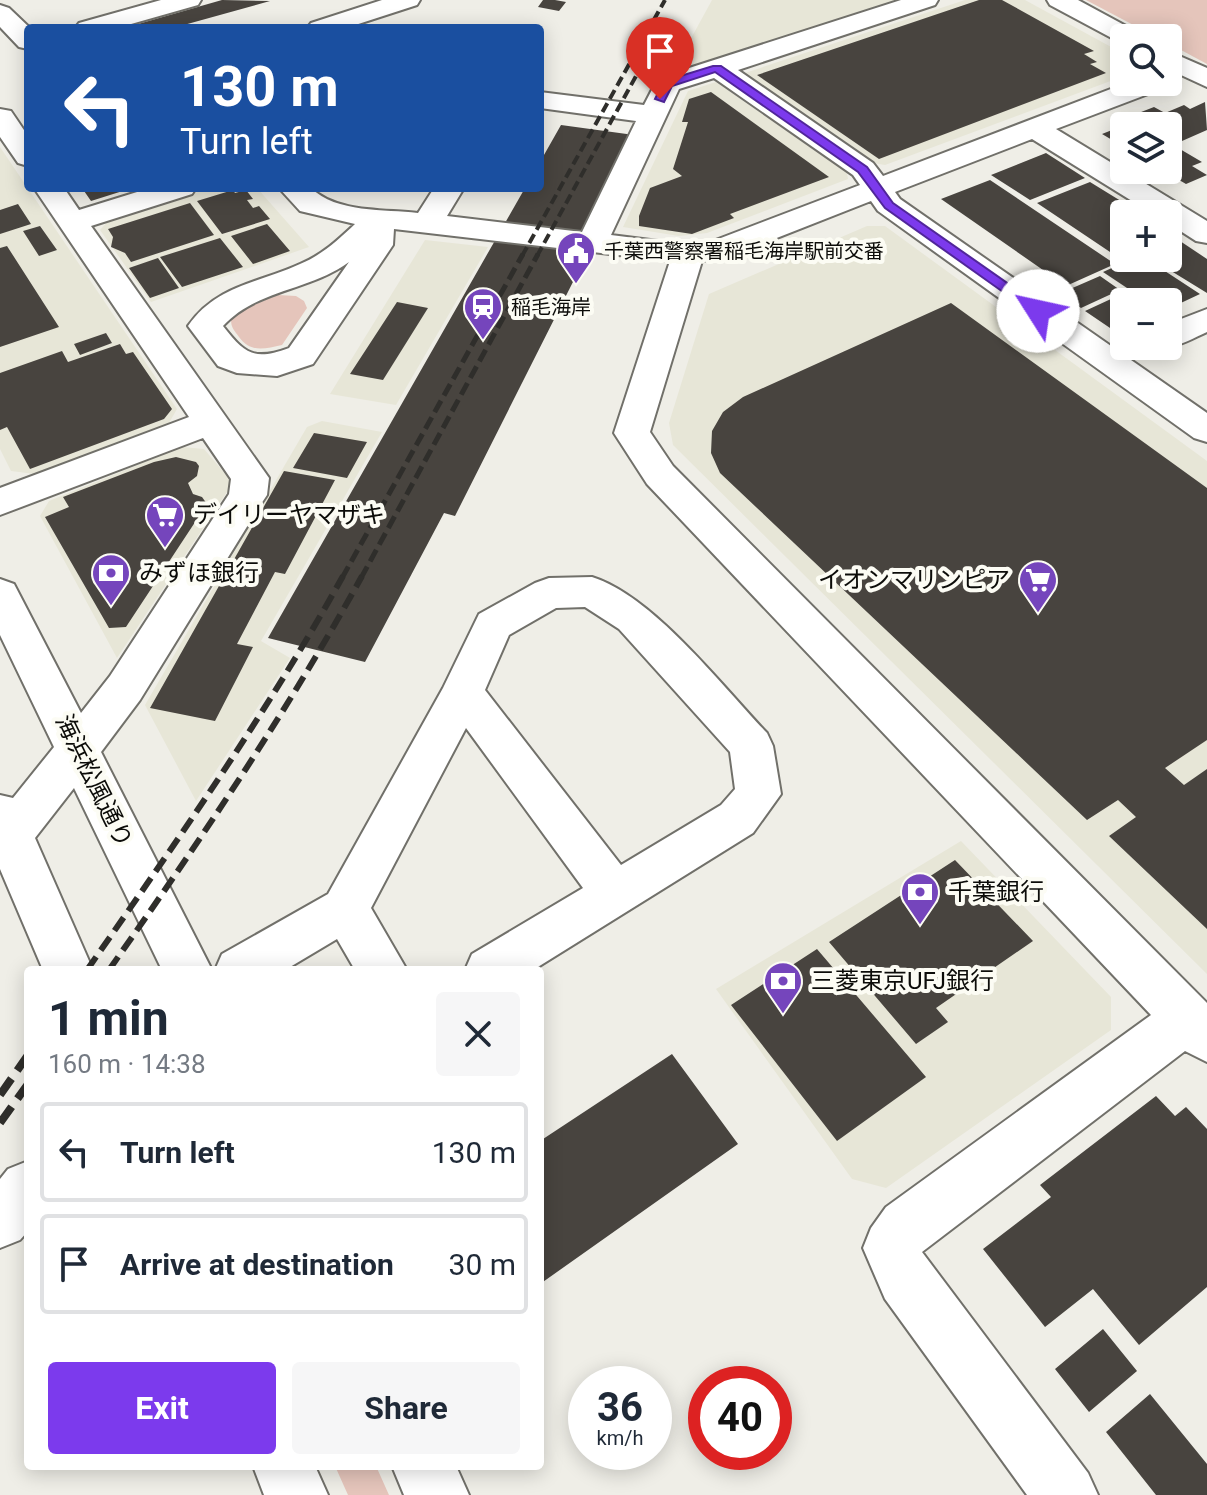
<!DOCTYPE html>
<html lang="en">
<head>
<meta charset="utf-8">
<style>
	:root { --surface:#fff; --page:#f6f6f7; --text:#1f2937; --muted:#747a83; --line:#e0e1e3; --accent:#7c3aed }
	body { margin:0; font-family:Roboto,"Noto Sans JP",sans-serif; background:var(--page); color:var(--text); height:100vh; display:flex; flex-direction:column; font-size:30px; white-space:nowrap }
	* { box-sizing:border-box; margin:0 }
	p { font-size:26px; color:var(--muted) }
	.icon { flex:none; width:44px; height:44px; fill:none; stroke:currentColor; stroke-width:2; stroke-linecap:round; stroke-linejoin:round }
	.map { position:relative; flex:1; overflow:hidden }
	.panel { position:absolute; left:24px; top:966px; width:520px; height:504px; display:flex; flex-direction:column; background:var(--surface); border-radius:8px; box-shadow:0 4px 20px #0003 }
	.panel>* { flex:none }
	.guide { position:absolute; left:24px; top:24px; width:520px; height:168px; border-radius:8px; box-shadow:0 4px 20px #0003; background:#1a4fa0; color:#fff; overflow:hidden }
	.tools { position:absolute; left:1110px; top:24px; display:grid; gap:16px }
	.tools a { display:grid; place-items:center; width:72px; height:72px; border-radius:8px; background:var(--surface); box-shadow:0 4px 20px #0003; font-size:40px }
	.speed { position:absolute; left:568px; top:1366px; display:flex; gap:16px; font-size:40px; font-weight:700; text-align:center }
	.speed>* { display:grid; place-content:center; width:104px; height:104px; border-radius:50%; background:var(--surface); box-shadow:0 4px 20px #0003; line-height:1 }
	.speed small { font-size:20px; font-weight:400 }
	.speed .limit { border:12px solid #d22; background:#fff; color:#111 }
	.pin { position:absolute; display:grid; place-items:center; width:68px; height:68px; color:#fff; margin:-82px -34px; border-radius:50% 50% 50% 0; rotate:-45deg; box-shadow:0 0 8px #0007 }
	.pin .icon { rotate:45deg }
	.me { position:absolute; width:88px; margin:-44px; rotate:305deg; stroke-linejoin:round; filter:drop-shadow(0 0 6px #0008) }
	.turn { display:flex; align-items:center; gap:28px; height:168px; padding:0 24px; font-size:36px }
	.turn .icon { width:104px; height:104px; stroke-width:2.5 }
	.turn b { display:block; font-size:56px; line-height:68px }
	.round { display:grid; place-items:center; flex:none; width:84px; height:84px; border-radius:8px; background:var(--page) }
	.overview { display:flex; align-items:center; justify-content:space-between; height:136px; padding:0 24px }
	h1 { font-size:48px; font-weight:700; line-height:60px }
	.cta { display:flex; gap:16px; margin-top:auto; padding:16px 24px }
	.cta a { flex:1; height:92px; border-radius:8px; background:var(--accent); color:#fff; font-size:32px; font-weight:700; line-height:92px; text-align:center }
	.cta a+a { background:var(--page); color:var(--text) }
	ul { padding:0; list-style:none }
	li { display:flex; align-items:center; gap:24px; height:100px; margin:0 16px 12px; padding:0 8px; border:4px solid var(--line); border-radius:8px }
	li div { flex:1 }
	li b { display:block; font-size:30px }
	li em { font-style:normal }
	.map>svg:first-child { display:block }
</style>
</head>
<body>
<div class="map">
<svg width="1207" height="1495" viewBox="0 0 1207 1495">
	<rect width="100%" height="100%" fill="#efeee7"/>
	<path fill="#e7e6d7" d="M712,0H904L671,75Z
		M965,0H1025L1124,54V76L885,165L873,163L745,73Z
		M716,82L847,173L848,179L707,233L679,236L623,227L688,91Z
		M0,147L177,409L169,423L35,474L11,471L0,449Z
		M210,188H257L309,247L151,302L100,230L109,220Z
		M867,226H885L1207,461V974L673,445L669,423L709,294Z
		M425,240L488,247L396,405L330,394Z
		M322,421L382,432L261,641L290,658L196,801L145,705L307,427Z
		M182,447L204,449L233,483L117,658L40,516L49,501Z
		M961,841L1111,997V1030L886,1188L852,1179L716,989Z"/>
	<path fill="#e5c5bb" d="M1086,0H1207V64L1168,43V38H1158Z
		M278,295L296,296L304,301L307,308L282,345C264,349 251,353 239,337C234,330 231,328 231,319L240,310Z
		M335,1466H376L389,1495H348Z"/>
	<path fill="#48443f" d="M222,0L270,1L173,28H124Z
		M543,0H555L566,2L559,11L538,7Z
		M979,0H1002L1094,51L1084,54L1097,62L1090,64L1106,73L879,159L757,75Z
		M711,92L829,177L730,214L734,218L692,234L639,226V216L650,188L682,176L673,169L688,122H682L689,99Z
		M1205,102L1207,130L1182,141L1168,133V126H1157L1136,114L1154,107L1165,113L1184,105L1190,109Z
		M561,125L634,135L595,216L580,268L455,516L444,513L365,662L268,638L525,188H540V162Z
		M1117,128L1124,131V147L1102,134Z
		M1168,142L1202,162L1192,166L1207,175L1186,184L1162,170H1168Z
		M1046,153L1085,178L1030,200L991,175Z
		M990,180L1115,264L1066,286L941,199Z
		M1090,182L1142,214H1124V256L1119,258L1037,203Z
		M82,188H128L129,189L91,201Z
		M233,190L235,193L246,190L253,199L247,200L253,208L259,206L270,219L222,234L197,201Z
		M190,203L214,235L131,262L125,253L111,247L113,237L108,229Z
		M18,204L31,224L0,234V210Z
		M267,224L290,251L253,264L231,236Z
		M40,226L57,250L39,256L23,231Z
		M220,238L243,267L182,287L160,257Z
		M1177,239L1207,259V293L1150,258H1168V243Z
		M7,246L59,327L0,347V248Z
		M158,258L179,288L150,298L129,268Z
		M1134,258H1145L1200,294L1168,309V302H1148L1103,272Z
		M1100,276L1120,290L1081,308L1061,293Z
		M1126,292L1141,302H1124V325L1113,330L1085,311Z
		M397,302L428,308L383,380L350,374Z
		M951,303L1207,488V740L1165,768L1184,785L1207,769V929L1109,836L1136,817L1118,800L1087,820L720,473L711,453L712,431L723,412L743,397Z
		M106,333L112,343L80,355L74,344Z
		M120,344L126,354L133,352L172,409L164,419L30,469L7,427L0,430V373L62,351L68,362Z
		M314,433L367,442L347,478L293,468Z
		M176,457L196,462L199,466L197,476L188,483L193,494L202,497L207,504L126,627L109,628L45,517L69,507L63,497L154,462Z
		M284,471L335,480L285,574L275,572L237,644L253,647L215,721L150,708Z
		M955,860L1033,941L936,1008L948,1022L916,1044L829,942Z
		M817,949L926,1077L837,1141L731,1005Z
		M672,1054L738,1144L540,1284V1141Z
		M1156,1096L1175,1116L1186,1107L1207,1129V1287L1139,1345L1093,1289L1045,1327L983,1249L1051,1197L1040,1185Z
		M1103,1329L1137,1371L1089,1412L1055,1369Z
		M1150,1394L1207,1464V1495H1156L1106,1432Z"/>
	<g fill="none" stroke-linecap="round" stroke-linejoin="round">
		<defs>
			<path id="minor" d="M161,0H201L198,5L117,28H75L79,23Z
				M382,0H420L417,5L346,28H307L311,23Z
				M901,0H938L935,5L738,70L873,163L883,176L1129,82H1168L1164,88L1056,129L1207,221V243L1196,241L1168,223V214H1153L1032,139L895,192L900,199L1207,413V442L1194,438L878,211L871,201L731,256L702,261L650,432L673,466L1207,1003V1062L1185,1051L922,1252L1088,1473L1098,1495H1027L885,1299L863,1248L871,1228L886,1207L1151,1015L647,484L614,433L670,261L394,229L393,245L313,364L277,376L237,373L218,366L188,326C216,285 259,283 300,264C322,255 338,240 355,224L300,211L279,188H311C336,213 385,209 418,213L434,188H464L447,216L582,232L636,121L540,108V92L644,105L658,78ZM714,78L853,175L860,185L713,241L690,245L611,235L679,89ZM349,262L289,348C254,361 245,354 223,326C257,289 310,291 349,262Z
				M1047,0H1078L1139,33L1143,38H1124V44L1121,43L1050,5Z
				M0,5L9,8L30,28L28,49L19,47L0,27Z
				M1168,51L1207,68V87L1168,69Z
				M0,109L11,111L28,136V166L18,163L0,137Z
				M34,188H64L79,210L150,188H196L192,194L91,226L269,478L267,495L261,504L140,700L101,752L212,970H162L74,788L35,838L93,970H43L0,869V795L13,798L54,747L0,635V579L14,584L81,713L110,676L229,494L231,479L203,438L0,515V488L189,417Z
				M1207,309V332C1193,338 1178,348 1163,346H1168V324Z
				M592,577C653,596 722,686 767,733L773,746L781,794L753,833L533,970H465L472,954L583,888L466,728L371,908L407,970H355L337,939L285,970H215L222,954L328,894L443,688L479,614L535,583L549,578ZM585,607L619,629L730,752L735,789L721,805L621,865L485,690L509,635L556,608Z
				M28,1161V1231L20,1240L0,1248V1179L8,1169Z
				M253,1466H315L328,1495H264Z
				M392,1466H456L469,1495H404Z"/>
		</defs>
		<use href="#minor" stroke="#71706a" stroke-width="4"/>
		<use href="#minor" fill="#fff" fill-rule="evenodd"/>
		<path stroke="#2f2e2b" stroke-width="4" stroke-dasharray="10 5" stroke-linecap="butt" d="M522,256L665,0
			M537,256L641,67"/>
		<path stroke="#2f2e2b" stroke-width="5" stroke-dasharray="13 6" stroke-linecap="butt" d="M342,578L523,254
			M361,578L538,254"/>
		<path stroke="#2f2e2b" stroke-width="6" stroke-dasharray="16 8" stroke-linecap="butt" d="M87,970C177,841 267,713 343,576
			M109,970C199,842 286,714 362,576"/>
		<path stroke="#2f2e2b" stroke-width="8" stroke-dasharray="20 10" stroke-linecap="butt" d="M0,1095L28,1055
			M0,1123L28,1084"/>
	</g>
	<path fill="#7c3aed" stroke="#51269a" stroke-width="2" d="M713,66H721L867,167L893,203L1043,308V314H1034L885,208L858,172L715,72L672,86L664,102L655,99L664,81Z"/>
	<defs>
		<symbol id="civic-pin" viewBox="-11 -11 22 30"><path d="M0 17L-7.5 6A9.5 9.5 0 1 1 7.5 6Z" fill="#7545bc" stroke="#fcfcf4"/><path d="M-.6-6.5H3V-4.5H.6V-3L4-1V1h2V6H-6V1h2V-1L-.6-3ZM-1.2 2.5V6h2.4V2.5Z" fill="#fff"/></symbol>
		<symbol id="station-pin" viewBox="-11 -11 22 30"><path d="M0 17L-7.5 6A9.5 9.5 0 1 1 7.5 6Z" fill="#7545bc" stroke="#fcfcf4"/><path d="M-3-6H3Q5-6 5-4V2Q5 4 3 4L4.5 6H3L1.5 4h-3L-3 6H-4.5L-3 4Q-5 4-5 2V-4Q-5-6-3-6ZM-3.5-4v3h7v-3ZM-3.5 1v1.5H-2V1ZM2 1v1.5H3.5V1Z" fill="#fff"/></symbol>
		<symbol id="supermarket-pin" viewBox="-11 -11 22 30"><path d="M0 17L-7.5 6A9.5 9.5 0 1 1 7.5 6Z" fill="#7545bc" stroke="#fcfcf4"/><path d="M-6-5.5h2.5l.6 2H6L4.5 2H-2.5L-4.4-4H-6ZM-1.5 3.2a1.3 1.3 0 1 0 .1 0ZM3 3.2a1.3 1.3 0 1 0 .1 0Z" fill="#fff"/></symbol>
		<symbol id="bank-pin" viewBox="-11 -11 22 30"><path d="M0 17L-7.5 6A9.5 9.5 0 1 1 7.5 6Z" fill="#7545bc" stroke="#fcfcf4"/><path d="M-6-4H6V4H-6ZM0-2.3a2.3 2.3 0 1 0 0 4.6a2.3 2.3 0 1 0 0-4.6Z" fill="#fff"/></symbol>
	</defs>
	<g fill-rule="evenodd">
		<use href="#civic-pin" x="554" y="229" width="44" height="60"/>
		<use href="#station-pin" x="461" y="285" width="44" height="60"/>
		<use href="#supermarket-pin" x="143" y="493" width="44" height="60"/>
		<use href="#bank-pin" x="89" y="551" width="44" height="60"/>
		<use href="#supermarket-pin" x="1016" y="558" width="44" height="60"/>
		<use href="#bank-pin" x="898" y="870" width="44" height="60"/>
		<use href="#bank-pin" x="761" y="959" width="44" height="60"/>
	</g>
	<g text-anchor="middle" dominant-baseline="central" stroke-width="8" stroke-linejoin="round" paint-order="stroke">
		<g font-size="20" fill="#0c0c09" stroke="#fcfcf4" text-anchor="start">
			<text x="604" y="251">千葉西警察署稲毛海岸駅前交番</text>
			<text x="511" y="307">稲毛海岸</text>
		</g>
		<g font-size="24" fill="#0c0c09" stroke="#fcfcf4" text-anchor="start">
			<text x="193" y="515">デイリーヤマザキ</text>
			<text x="139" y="573">みずほ銀行</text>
			<text x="1010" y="580" text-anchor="end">イオンマリンピア</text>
			<text x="948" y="892">千葉銀行</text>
			<text x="811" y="981">三菱東京UFJ銀行</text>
		</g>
		<g font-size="24" fill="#0c0c09" stroke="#fcfcf4">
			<text transform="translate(94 781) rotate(64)">海浜松風通り</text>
		</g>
	</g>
</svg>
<div class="tools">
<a><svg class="icon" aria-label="search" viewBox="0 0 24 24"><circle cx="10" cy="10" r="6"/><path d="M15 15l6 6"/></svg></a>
<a><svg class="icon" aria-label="layers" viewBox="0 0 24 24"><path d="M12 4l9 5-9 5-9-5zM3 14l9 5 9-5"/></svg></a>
<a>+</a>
<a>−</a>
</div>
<div class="speed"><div>36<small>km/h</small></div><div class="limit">40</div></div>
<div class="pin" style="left:660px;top:99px;background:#d93025"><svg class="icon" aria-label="arrive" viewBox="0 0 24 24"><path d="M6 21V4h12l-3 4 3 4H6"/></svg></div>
<svg class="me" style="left:1038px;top:311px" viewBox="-20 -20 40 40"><circle r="19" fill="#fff"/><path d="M0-13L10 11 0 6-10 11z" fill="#7c3aed"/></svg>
<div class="guide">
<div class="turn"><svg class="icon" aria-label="left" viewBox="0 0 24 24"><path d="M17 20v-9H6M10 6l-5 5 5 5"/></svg><div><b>130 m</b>Turn left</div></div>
</div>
<section class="panel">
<div class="overview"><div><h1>1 min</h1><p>160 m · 14:38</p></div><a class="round"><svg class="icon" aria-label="close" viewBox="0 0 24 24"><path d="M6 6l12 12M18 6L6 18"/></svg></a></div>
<ul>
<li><svg class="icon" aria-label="left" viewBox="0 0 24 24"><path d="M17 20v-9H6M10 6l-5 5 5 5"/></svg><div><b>Turn left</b></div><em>130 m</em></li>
<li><svg class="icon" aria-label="arrive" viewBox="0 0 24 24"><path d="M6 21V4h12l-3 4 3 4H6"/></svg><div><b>Arrive at destination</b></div><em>30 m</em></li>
</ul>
<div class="cta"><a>Exit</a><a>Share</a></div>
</section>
</div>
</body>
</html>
